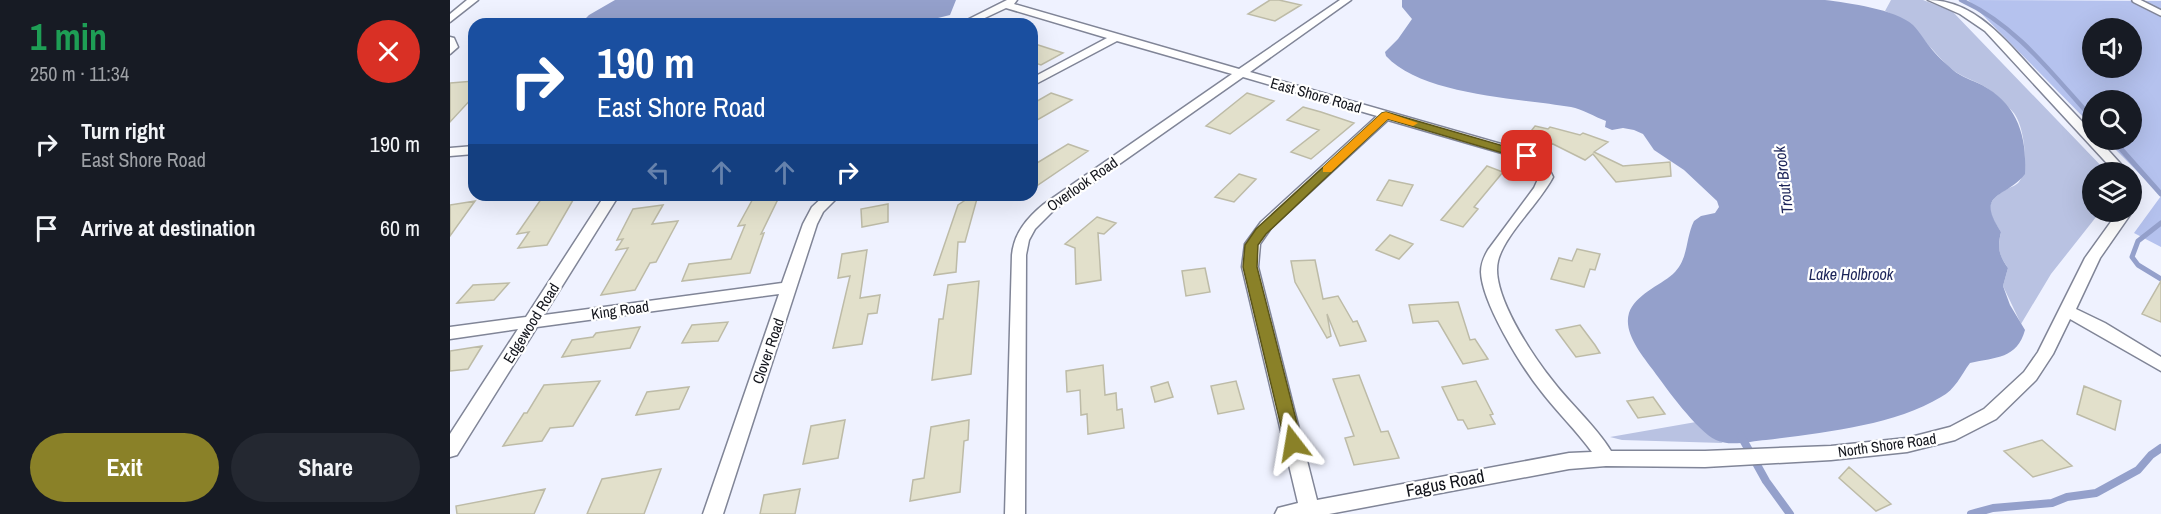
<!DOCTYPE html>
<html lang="en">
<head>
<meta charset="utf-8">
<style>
	:root { --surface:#171b24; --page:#242831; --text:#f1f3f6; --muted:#9ea1a6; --accent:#8a8128 }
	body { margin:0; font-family:"Archivo Narrow",sans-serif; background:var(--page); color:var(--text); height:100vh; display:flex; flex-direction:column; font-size:22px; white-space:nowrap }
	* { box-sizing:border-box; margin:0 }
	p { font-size:20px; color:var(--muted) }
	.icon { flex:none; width:33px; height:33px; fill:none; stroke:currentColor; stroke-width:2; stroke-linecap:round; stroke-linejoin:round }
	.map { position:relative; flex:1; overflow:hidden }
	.drawer { display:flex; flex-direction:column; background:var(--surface); width:450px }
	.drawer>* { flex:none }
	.hud { position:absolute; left:18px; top:18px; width:570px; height:183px; border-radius:18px; box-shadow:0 6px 24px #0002; background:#1a4fa0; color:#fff; overflow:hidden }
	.controls { position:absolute; left:1632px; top:18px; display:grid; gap:12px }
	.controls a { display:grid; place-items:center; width:60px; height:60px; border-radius:50%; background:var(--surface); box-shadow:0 6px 24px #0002; font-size:30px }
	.pin { position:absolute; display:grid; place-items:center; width:51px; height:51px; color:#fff; margin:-26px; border-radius:12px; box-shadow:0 3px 9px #0006 }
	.me { position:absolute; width:66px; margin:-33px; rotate:346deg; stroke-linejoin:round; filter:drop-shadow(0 0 4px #0008) }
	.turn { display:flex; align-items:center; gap:21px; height:126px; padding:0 30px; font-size:27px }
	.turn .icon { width:78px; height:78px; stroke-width:2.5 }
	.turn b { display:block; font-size:42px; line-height:51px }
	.lanes { display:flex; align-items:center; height:57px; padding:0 30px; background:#0003; justify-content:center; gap:30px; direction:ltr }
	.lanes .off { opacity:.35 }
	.round { display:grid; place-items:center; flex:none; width:63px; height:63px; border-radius:32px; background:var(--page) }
	.headline { display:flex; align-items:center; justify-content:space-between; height:102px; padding:0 30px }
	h1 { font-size:36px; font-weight:800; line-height:45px; color:#1e9e55 }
	.button { display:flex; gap:12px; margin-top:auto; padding:12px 30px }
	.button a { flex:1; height:69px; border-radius:36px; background:var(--accent); color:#fff; font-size:24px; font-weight:800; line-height:69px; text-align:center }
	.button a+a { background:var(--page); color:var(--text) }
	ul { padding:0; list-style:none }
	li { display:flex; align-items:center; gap:18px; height:84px; padding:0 30px }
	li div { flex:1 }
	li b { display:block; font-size:22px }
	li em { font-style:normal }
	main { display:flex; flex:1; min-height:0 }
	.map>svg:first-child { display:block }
</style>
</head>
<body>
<main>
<section class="drawer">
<div class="headline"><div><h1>1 min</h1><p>250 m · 11:34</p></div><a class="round" style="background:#d93025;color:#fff"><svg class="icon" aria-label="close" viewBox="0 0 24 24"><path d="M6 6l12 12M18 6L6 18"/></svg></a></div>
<ul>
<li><svg class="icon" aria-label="right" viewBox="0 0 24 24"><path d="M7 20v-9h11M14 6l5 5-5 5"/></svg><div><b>Turn right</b><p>East Shore Road</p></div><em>190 m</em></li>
<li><svg class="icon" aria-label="arrive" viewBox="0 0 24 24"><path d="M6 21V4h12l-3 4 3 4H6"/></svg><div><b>Arrive at destination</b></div><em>60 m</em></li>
</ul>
<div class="button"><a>Exit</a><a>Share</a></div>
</section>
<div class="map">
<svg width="1711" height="514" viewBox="0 0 1711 514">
	<rect width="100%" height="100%" fill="#eff2ff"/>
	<path fill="#b9c2e2" d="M1441,0H1473L1502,11L1657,172H1642V212H1650L1601,274L1571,324L1553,286L1558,268C1549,255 1547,249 1551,232C1537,211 1534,202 1557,189C1561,187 1567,185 1569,182C1580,168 1574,124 1563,112C1555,103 1543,91 1532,85C1523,80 1512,77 1503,70C1479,50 1466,23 1435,11Z
		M1246,422L1253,430L1273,443L1172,440L1160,437Z"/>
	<path fill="#b5c2ee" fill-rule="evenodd" d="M1518,0L1711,1V195L1656,140H1682V100H1642V126ZM1642,28H1682V68H1642Z
		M1711,196V247L1684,233Z"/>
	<path fill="#94a0cb" d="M165,0H506L500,15L464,24H130L139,15Z
		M952,0H1375C1399,3 1445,9 1463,25C1470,32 1474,40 1480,47C1486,55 1495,63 1503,70C1511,77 1522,80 1532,85C1567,104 1577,135 1575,174C1556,199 1524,191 1551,232C1547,248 1549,255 1558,268L1553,286L1560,305L1575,330C1567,359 1546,357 1520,363C1511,375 1505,390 1491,397C1443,426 1370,433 1316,440C1301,441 1280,447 1266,440C1247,431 1216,388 1203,370C1192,355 1173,333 1179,313C1185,295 1209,286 1223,274C1239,259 1235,239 1244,221L1251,216L1265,213L1269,207L1267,201L1234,170L1204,150L1193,134L1184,130L1173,128L1162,130L1155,127L1156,121C1145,117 1132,109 1121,107C1070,98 973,96 936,56L935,52L948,39L962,19L952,7Z"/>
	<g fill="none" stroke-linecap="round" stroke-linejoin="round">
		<path stroke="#94a0cb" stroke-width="4.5" d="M1511,0C1566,25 1602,74 1642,118"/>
		<path stroke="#94a0cb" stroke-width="5" d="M1663,140L1711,194
			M1711,223L1688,241L1682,257L1688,265L1711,279"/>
		<path stroke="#94a0cb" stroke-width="8" d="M1291,436L1316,481L1340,514
			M1521,514L1543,508L1602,503L1617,497L1646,493L1688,470L1701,455L1711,448"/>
	</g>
	<path fill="#e2e0cb" stroke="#bdbba7" stroke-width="1.5" d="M820,0H829L851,5L825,21L798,14Z
		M582,43L613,53L591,65L582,62Z
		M24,81V96L0,122V83Z
		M601,93L622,100L582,123V104Z
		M797,93L824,101L780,134L756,126Z
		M853,107L871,112L904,123L861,159L841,152L869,130L837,120Z
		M1085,126L1098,129L1100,127L1130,135L1133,133L1158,142L1144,152L1173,166L1220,162L1221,176L1166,182L1143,154L1135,160L1101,143L1098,147L1074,140Z
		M618,144L638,151L582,189V166Z
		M1037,166L1053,172L1024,207L1028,209L1013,227L991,220Z
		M789,174L806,179L784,202L765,197Z
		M939,180L963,185L952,206L927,200Z
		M94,195H126L97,245L68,248L79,232L67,234Z
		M305,195H330L311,234L314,233L300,273L232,281L239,264L281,259L295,225L288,226Z
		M523,195H528L515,242H508L506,272L484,275L508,205Z
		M25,201L0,236V205Z
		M438,204V222L412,227L411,209Z
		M213,205L202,224L228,221L206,262L200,263L185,290L151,295L178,248L166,250L173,239L167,240L183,209Z
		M647,217L666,223L654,234L648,233L651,280L626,284L625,248L615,244Z
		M940,235L963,244L949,259L926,250Z
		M1127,249L1150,254L1145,270L1140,269L1134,287L1101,279L1109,258L1122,261Z
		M417,250L410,298L430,295L427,313L418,314L412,344L383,348L400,276L388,278L392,254Z
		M865,260L873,299L888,296L903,322L907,321L916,341L890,346L877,314L881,336L877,338L845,282L841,261Z
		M755,268L760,292L736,296L732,271Z
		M529,281L521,374L482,380L489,319H493L498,285Z
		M1711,281V322L1692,314Z
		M59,283L44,300L7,303L23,285Z
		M1008,302L1020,340L1025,339L1038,359L1013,364L988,321L963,323L959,305Z
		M278,322L268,341L232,343L242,325Z
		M1130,325L1145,345L1150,353L1126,357L1106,330Z
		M190,327L180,348L112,357L122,340L143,337L146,333Z
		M32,346L18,369L0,371V351Z
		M653,365L655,395L666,393L667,410L672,409L674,428L638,434L637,414L631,415L630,390L617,392L616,371Z
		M909,375L931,432L938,431L949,458L904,465L895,438L904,436L883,379Z
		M150,381L123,426L100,428L92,441L53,446L74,413H77L94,385Z
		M786,381L794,409L768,414L761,386Z
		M1026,381L1043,414L1040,415L1045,424L1018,429L1013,420H1008L992,387Z
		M718,382L723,397L705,402L701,387Z
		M1634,386L1671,401L1665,430L1627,414Z
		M239,387L229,409L186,415L197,392Z
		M1203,397L1215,414L1188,418L1177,401Z
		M395,420L388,458L353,464L361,426Z
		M519,420L518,440L514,441L510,492L460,501L463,480L474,478L481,427Z
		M1592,440L1622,466L1583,477L1554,451Z
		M1399,467L1441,504L1426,511L1389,478Z
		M211,469L194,514H137L152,479Z
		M95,489L84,514H7L6,506Z
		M350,489L345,514H310L314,495Z"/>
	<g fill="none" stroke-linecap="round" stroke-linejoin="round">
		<defs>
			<path id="lane" d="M1685,0L1711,13"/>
			<path id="street" d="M17,0H28L0,22V14Z
				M557,0H567L564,4L789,69L890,0H901L800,72L1072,150L1095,161L1103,177C1089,204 1054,235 1048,261C1040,293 1083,356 1102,380C1121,405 1145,425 1161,451H1255L1381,446L1457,438L1500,427L1534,409L1574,372L1588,352L1635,258L1668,212H1682L1650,258L1626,309L1655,323L1711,357V371L1620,319L1603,354L1586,380L1546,419L1505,440L1457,452L1381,460L1255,467L1156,466L1119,469L879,514H825L828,508L848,503L792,267L795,244L811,222L927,116L793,77L604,210L585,229L579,240L576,255L575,514H555L562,255C564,233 577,218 594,204L782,74L667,41L582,86V78L657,38L556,8L522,24H509ZM938,120L1062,156C1074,160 1087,163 1089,177L1084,188L1038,250C1034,257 1031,263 1031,272C1032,303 1071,366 1091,391C1107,412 1126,430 1142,452L1119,453L867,500L808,267L810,244L821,228Z
				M1478,0C1525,0 1556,41 1585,72C1604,92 1623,112 1642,132V140H1649L1678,172H1665L1535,31L1510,14Z
				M0,37L4,38L8,47L0,54Z
				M24,146V154L0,156V148Z
				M155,195H169L94,315L332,283L353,224L362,207L375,195H390L373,212L367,224L273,514H253L329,294L87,327L7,455L0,457V434L68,329L0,339V327L76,317Z"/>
		</defs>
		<use href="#lane" stroke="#808597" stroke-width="8"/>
		<use href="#street" stroke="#808597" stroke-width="3"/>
		<use href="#lane" stroke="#fff" stroke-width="5"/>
		<use href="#street" fill="#fff" fill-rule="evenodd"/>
	</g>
	<path fill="#8a8128" stroke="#5a541a" stroke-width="1.5" d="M936,112L1081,154L1083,156L1077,160L1073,159L938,119L816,234L808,245L807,267L852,443L849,448L843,450L837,448L835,443L793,267L795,245L806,229L932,113Z"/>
	<path fill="#f59e0b" d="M936,112L968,123L963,126L938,119L881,172H873V167L932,113Z"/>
	<g text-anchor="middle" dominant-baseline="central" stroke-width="4.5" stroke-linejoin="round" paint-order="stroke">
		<g font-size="15" fill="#13151c" stroke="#fff">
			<text transform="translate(866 95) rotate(16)">East Shore Road</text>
			<text transform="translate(632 184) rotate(-35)">Overlook Road</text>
			<text transform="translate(170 310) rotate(-8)">King Road</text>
			<text transform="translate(81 323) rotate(-58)">Edgewood Road</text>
			<text transform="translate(318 351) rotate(-71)">Clover Road</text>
			<text transform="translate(1437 445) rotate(-8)">North Shore Road</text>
		</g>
		<g font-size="16" font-style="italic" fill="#1c2459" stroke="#fff">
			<text transform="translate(1333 180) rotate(-97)">Trout Brook</text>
			<text x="1401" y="274">Lake Holbrook</text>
		</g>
		<g font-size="18" fill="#13151c" stroke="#fff">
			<text transform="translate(995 483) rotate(-11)">Fagus Road</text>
		</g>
	</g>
</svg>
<div class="controls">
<a><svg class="icon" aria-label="sound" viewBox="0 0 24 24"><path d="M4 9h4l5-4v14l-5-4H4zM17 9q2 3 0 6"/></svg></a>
<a><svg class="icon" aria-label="search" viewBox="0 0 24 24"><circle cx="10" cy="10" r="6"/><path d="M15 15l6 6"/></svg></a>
<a><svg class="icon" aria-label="layers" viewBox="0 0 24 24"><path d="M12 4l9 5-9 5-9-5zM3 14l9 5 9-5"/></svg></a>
</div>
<div class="pin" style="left:1077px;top:156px;background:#d93025"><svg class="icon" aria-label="arrive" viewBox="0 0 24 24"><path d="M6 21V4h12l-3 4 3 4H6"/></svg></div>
<svg class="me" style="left:843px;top:443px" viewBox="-20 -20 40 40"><path d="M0-17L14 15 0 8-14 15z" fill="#8a8128" stroke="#fff" stroke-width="4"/></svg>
<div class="hud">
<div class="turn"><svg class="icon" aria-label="right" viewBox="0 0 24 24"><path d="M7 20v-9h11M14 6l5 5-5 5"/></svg><div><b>190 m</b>East Shore Road</div></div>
<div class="lanes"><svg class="icon off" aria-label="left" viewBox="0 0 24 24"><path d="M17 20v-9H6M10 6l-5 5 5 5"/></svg><svg class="icon off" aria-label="ahead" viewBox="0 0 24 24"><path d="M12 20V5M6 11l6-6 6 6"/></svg><svg class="icon off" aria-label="ahead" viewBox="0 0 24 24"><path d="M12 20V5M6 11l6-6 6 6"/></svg><svg class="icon" aria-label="right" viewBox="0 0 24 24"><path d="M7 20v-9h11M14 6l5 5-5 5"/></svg></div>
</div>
</div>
</main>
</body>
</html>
